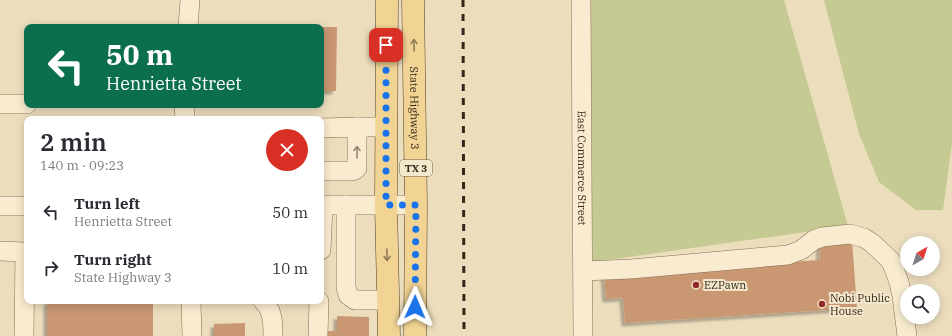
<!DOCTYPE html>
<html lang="en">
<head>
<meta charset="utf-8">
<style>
	:root { --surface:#fff; --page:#f7f7f7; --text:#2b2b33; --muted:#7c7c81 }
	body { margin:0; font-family:"IBM Plex Serif",serif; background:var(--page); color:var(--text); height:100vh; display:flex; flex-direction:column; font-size:15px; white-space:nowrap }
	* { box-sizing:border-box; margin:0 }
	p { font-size:13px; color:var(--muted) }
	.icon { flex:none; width:22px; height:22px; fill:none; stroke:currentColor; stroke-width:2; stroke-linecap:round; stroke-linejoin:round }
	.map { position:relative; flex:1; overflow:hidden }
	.sheet { position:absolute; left:24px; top:116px; width:300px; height:188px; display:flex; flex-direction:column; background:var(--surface); border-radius:8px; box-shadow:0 2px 10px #0003 }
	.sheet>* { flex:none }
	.banner { position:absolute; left:24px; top:24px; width:300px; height:84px; border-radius:8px; box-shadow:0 2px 10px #0003; background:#0b6e4f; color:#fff; overflow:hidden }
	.needle { width:26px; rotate:39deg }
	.fabs { position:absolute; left:900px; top:236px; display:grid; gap:8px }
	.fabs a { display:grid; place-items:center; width:40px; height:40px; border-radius:50%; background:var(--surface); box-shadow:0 2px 10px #0003; font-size:20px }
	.pin { position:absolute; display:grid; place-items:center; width:34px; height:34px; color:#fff; margin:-17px; border-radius:8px; box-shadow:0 2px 6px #0006 }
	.me { position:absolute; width:44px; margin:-22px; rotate:1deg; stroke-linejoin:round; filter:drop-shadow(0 0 3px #0008) }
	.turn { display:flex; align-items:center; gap:14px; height:84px; padding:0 16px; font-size:18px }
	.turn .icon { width:52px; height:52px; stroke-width:2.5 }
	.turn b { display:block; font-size:28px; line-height:34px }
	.round { display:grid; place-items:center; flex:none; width:42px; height:42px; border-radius:21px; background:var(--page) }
	.head { display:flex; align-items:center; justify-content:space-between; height:68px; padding:0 16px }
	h1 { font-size:24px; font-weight:600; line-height:30px }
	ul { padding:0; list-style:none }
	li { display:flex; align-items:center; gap:12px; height:56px; padding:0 16px }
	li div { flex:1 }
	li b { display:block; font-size:15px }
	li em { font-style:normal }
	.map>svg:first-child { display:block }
</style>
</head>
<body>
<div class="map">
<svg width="952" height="336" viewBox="0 0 952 336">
	<defs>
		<filter id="shadow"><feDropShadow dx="-3.5" dy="3.5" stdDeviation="1" flood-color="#0004"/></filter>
	</defs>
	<rect width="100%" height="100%" fill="#ecdebd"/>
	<path fill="#c4ca91" d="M586,0H784L848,226L593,262Z
		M824,0H952V143L943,210H916L879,182L859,134Z"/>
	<path fill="#ca9773" filter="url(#shadow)" d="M321,27H337L336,91H321Z
		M852,240L857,308L625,323L623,298L606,299L604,274L820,260L819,242Z
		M47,301H153V336H47Z
		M337,316L369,317V336H327V331H337Z
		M245,323V336H214V324Z"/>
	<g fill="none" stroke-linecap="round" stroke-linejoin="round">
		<defs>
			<g id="minor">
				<path id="s1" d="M581,0L583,336"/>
				<path d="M188,27L190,0"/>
				<path d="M0,104H27"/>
				<path d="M184,105L185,119"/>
				<path d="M357,127H386"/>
				<path d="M321,128L357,127V168L355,170L352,171H321"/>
				<path d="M321,205H416"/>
				<path d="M346,205V287L348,295L355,300H388"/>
				<path d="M0,206H27"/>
				<path d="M321,250L323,205"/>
				<path d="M0,251L25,252L24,336"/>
				<path d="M583,271L631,269L788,255L801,250L814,240L822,237L850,234L864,238L872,243L891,261L899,282L902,296L907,336"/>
				<path d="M191,301L192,336"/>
				<path d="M263,301C273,310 273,323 273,336"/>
				<path d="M318,336L319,301"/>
			</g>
			<g id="major">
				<path d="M387,0L386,205L389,336"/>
				<path id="s2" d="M413,0L416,205L415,336"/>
			</g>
		</defs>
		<use href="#minor" stroke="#846e57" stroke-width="20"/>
		<use href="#major" stroke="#513d2b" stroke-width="23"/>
		<use href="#minor" stroke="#f8ebcf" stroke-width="19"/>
		<use href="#major" stroke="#f1d394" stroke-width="22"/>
		<path stroke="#33271b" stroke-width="3" stroke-dasharray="7 7" stroke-linecap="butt" d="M463,0L464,336"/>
	</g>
	<defs><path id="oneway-shaft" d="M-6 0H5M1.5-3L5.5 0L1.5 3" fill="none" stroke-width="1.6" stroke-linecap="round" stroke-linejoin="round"/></defs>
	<g stroke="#927d58">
		<use href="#oneway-shaft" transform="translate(414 45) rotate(-91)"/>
		<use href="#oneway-shaft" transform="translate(387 255) rotate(89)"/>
	</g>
	<use stroke="#968975" href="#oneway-shaft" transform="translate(357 152) rotate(-90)"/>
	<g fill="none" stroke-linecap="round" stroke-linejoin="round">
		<path stroke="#1a73e8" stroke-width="7" stroke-dasharray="0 12.6" d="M386,45V205H416L415,307"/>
	</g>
	<g fill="#912829" stroke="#f4e8cc" stroke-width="1.5">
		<circle cx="696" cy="285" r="4"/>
		<circle cx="822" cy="304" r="4"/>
	</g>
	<g text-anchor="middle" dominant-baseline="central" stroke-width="4" stroke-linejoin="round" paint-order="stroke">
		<rect fill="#f4e8cc" stroke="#6d6150" stroke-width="1" x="400" y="160" width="32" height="16" rx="3"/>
		<g font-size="10" font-weight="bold" fill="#33271b">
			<text x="416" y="168">TX 3</text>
		</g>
		<g font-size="11" fill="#33271b" stroke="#f4e8cc">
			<text stroke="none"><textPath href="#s2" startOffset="108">State Highway 3</textPath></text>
			<text stroke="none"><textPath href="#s1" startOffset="168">East Commerce Street</textPath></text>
		</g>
		<g font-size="11" fill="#33271b" stroke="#f4e8cc" text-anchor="start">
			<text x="704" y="285">EZPawn</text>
			<text x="830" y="298">Nobi Public<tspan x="830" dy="13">House</tspan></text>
		</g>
	</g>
</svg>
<div class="fabs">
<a><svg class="needle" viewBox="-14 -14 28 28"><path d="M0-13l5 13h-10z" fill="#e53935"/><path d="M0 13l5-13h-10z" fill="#7c7c81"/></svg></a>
<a><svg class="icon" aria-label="search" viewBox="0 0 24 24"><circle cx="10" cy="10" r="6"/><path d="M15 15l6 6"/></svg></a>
</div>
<div class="pin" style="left:386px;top:45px;background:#d93025"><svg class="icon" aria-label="arrive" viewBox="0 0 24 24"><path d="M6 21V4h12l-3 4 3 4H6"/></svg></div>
<svg class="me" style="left:415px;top:307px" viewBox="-20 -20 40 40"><path d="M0-17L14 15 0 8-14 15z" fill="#1a73e8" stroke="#fff" stroke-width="4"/></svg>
<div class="banner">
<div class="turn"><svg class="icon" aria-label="left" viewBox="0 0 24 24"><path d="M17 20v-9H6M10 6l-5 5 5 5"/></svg><div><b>50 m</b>Henrietta Street</div></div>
</div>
<section class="sheet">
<div class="head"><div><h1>2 min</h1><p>140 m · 09:23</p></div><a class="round" style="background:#d93025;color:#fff"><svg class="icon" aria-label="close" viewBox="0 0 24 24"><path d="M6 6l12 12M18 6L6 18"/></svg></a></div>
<ul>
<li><svg class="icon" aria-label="left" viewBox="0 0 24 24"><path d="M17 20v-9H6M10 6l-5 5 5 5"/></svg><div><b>Turn left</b><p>Henrietta Street</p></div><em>50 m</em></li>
<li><svg class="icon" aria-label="right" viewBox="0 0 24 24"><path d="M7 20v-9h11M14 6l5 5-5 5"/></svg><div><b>Turn right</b><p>State Highway 3</p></div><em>10 m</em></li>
</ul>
</section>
</div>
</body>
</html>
